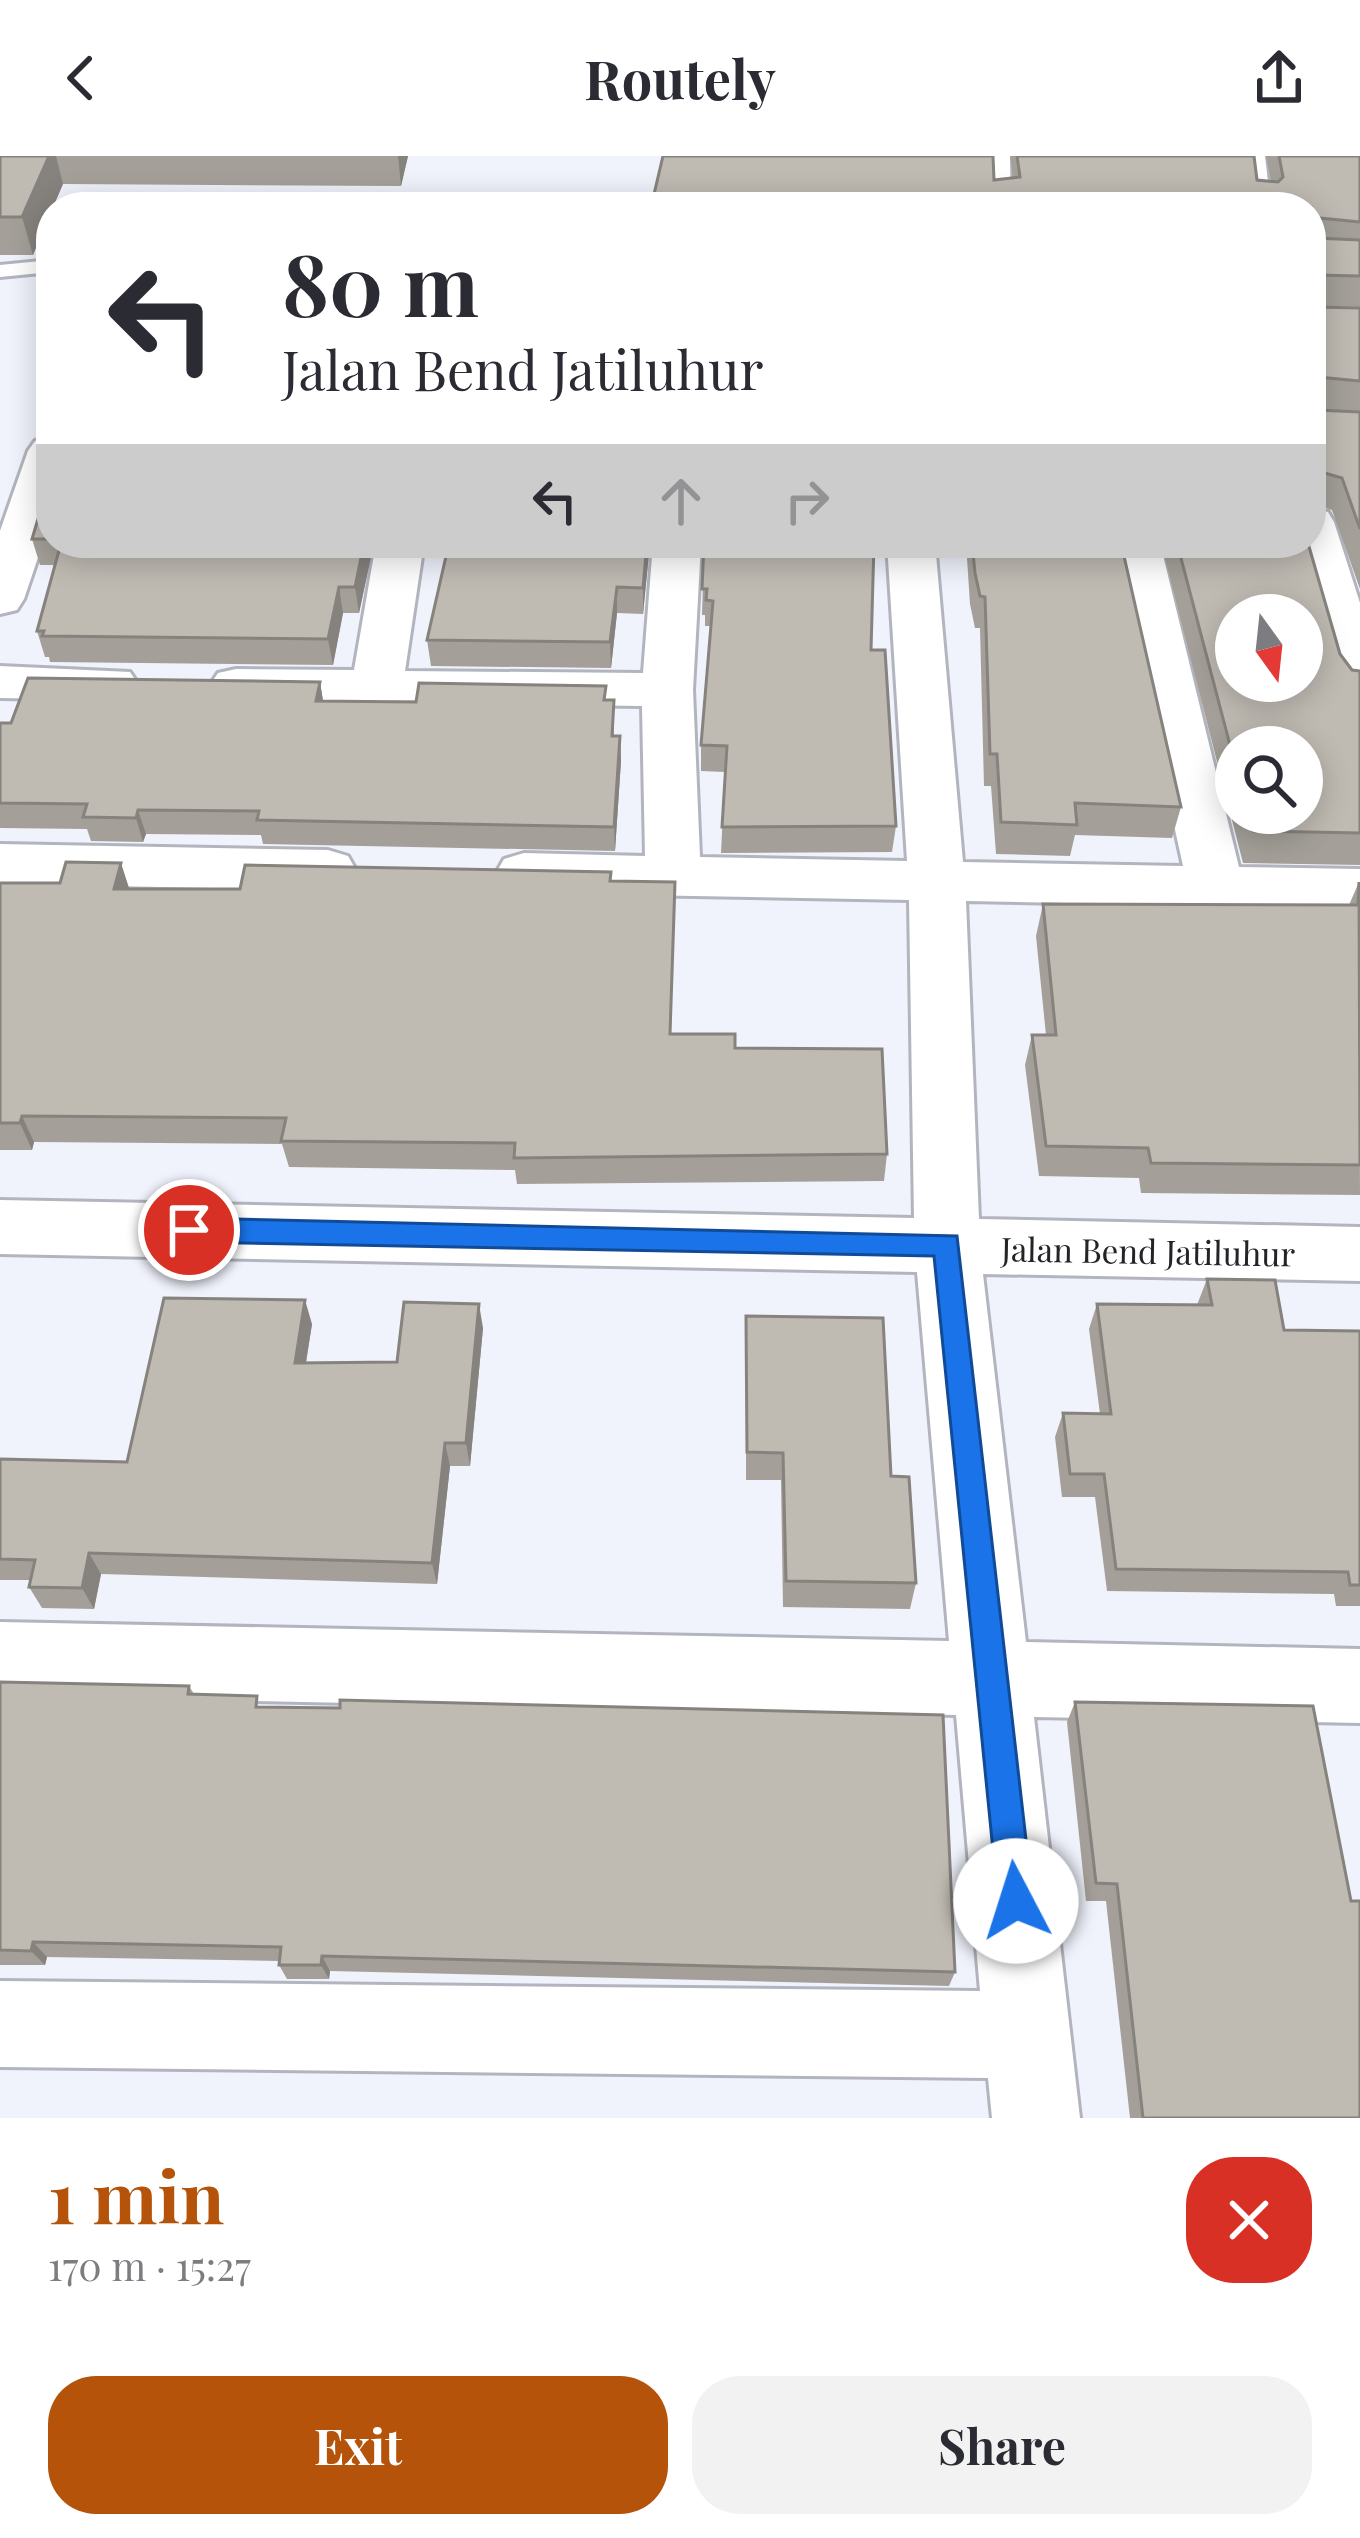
<!DOCTYPE html>
<html lang="en">
<head>
<meta charset="utf-8">
<style>
	:root { --surface:#fff; --page:#f2f2f3; --text:#2b2b33; --muted:#7c7c81; --accent:#b45309 }
	body { margin:0; font-family:"Playfair Display",serif; background:var(--page); color:var(--text); height:100vh; display:flex; flex-direction:column; font-size:45px; white-space:nowrap }
	* { box-sizing:border-box; margin:0 }
	p { font-size:39px; color:var(--muted) }
	.icon { flex:none; width:66px; height:66px; fill:none; stroke:currentColor; stroke-width:2; stroke-linecap:round; stroke-linejoin:round }
	.map { position:relative; height:1962px; overflow:hidden }
	.details { display:flex; flex-direction:column; background:var(--surface); flex:1 }
	.details>* { flex:none }
	.hud { position:absolute; left:36px; top:36px; width:1290px; height:366px; border-radius:48px; box-shadow:0 6px 30px #0003; background:#fff; color:var(--text); overflow:hidden }
	.needle { width:78px; rotate:165deg }
	.fabs { position:absolute; left:1215px; top:438px; display:grid; gap:24px }
	.fabs a { display:grid; place-items:center; width:108px; height:108px; border-radius:50%; background:var(--surface); box-shadow:0 6px 30px #0003; font-size:60px }
	.pin { position:absolute; display:grid; place-items:center; width:102px; height:102px; color:#fff; margin:-51px; border:6px solid #fff; border-radius:50%; box-shadow:0 3px 12px #0007 }
	.me { position:absolute; width:132px; margin:-66px; rotate:355deg; stroke-linejoin:round; filter:drop-shadow(0 0 9px #0008) }
	.turn { display:flex; align-items:center; gap:42px; height:252px; padding:0 48px; font-size:54px }
	.turn .icon { width:156px; height:156px; stroke-width:2.5 }
	.turn b { display:block; font-size:84px; line-height:102px }
	.lanes { display:flex; align-items:center; height:114px; padding:0 48px; background:#0003; justify-content:center; gap:60px; direction:ltr }
	.lanes .off { opacity:.35 }
	.round { display:grid; place-items:center; flex:none; width:126px; height:126px; border-radius:48px; background:var(--page) }
	.headline { display:flex; align-items:center; justify-content:space-between; height:204px; padding:0 48px }
	h1 { font-size:72px; font-weight:700; line-height:90px; color:var(--accent) }
	.primary-button { display:flex; gap:24px; margin-top:auto; padding:24px 48px }
	.primary-button a { flex:1; height:138px; border-radius:48px; background:var(--accent); color:#fff; font-size:48px; font-weight:700; line-height:138px; text-align:center }
	.primary-button a+a { background:var(--page); color:var(--text) }
	header { display:flex; justify-content:space-between; align-items:center; height:156px; padding:0 48px; background:var(--surface); font-size:54px; font-weight:700 }
	.map>svg:first-child { display:block }
</style>
</head>
<body>
<header><svg class="icon" aria-label="back" viewBox="0 0 24 24"><path d="M15 5l-7 7 7 7"/></svg>Routely<svg class="icon" aria-label="share" viewBox="0 0 24 24"><path d="M12 15V3M7 8l5-5 5 5M5 13v7h14v-7"/></svg></header>
<div class="map">
<svg width="1360" height="1962" viewBox="0 0 1360 1962">
	<rect width="100%" height="100%" fill="#f0f2fc"/>
	<g fill="none" stroke-linecap="round" stroke-linejoin="round">
		<defs>
			<path id="service" d="M992,0H1010L1011,51H993Z
				M1247,0H1265L1271,51H1253Z
				M51,104V116L0,121V109Z"/>
			<path id="minor" d="M51,281V363L24,443L17,454L0,458V375L28,295L35,285Z
				M1311,352L1328,356L1334,366L1360,447V545L1342,541L1334,529L1294,387H1311Z
				M376,387H424L405,515L643,517L653,387H701L693,534L700,701L907,705L887,387H935L963,706L1183,710L1112,387H1160L1239,711L1360,713V753L966,745L979,1063L1360,1071V1125L983,1118L1026,1486L1360,1493V1567L1034,1561L1080,1962H992L988,1922L0,1911V1825L980,1835L956,1559L0,1540V1466L949,1485L917,1116L0,1098V1044L914,1062L909,744L524,737L504,731L496,717L504,703L524,697L645,700L642,550L236,545L218,541L210,529L218,517L236,513L354,514Z
				M0,510L130,516L138,528L130,540L112,544L0,542Z
				M0,688L328,694L348,700L356,714L348,728L328,734L0,728Z"/>
		</defs>
		<use href="#service" stroke="#b3b5be" stroke-width="6"/>
		<use href="#minor" stroke="#b3b5be" stroke-width="6"/>
		<use href="#service" fill="#fff" fill-rule="evenodd"/>
		<use href="#minor" fill="#fff" fill-rule="evenodd"/>
	</g>
	<path fill="#a4a099" fill-rule="evenodd" d="M0,0H408L401,30L63,28L53,51H51V55L33,99H0Z
		M1010,0H1254L1257,24L1271,25L1266,0H1360V151L1316,150L1360,152V433L1332,354L1316,349L1311,368V51H651L1013,22Z
		M51,319V387H374L359,457H343L333,509L50,506L49,501H45L37,475L55,409H40L32,383Z
		M449,387H650L643,458L617,457L611,512L431,510L427,484Z
		M704,387L871,494L896,670L892,696L721,697L725,616L701,615V589L711,470H705V459H702Z
		M966,387H1121L1181,651L1172,682L1075,679L1070,700L996,698L991,630H984L980,472H975L970,448Z
		M1161,387H1308L1340,498L1352,514L1360,515V709L1243,707ZM1236,591L1302,657H1236Z
		M320,526L323,545L614,544V580H620L621,605L615,695L263,688L261,679L146,678L143,686L91,685L87,673L0,672V567H11Z
		M611,725L675,726L671,878L735,892L887,998L884,1025L517,1028L515,1014L289,1011L282,988L34,986L32,994H0V727L129,733H240Z
		M1359,726L1360,1039L1141,1037L1139,1022L1039,1020L1025,909L1032,879H1046L1036,780L1043,748L1349,749Z
		M1207,1123L1284,1174L1360,1175V1450H1336L1334,1438L1107,1435L1095,1341H1062L1055,1281L1063,1257L1100,1258L1089,1173L1097,1148L1197,1149Z
		M746,1160L891,1320L916,1427L910,1453L783,1451L781,1324H746Z
		M312,1168L306,1207L397,1206L483,1172L470,1310H450L437,1428L101,1418L94,1453L42,1452L29,1431L30,1424H0V1303L127,1306Z
		M0,1526L189,1530L194,1538L263,1551L955,1816L949,1830L330,1815L329,1823H287L279,1809V1805L47,1801L45,1809H0Z
		M1075,1546L1351,1745L1360,1962H1130L1106,1745H1086L1067,1566Z"/>
	<path fill="#86827d" d="M49,0H56L63,28L53,51H51V55L33,99L22,61Z
		M398,0H408L401,30Z
		M364,387H374L359,457L355,431Z
		M647,387H650L643,458V432Z
		M339,431L343,457L333,509L328,483Z
		M617,431V457L611,512L610,486Z
		M320,526L324,551L316,545Z
		M620,580L621,605L615,695L614,671Z
		M138,654L146,678L143,686L136,662Z
		M121,707L130,735L114,733Z
		M22,960L34,986L32,994L20,967Z
		M305,1144L312,1168L302,1230L295,1207Z
		M479,1148L483,1172L470,1310L466,1287Z
		M445,1287L450,1310L437,1428L432,1407Z
		M89,1397L101,1418L94,1453L82,1432Z
		M33,1786L47,1801L45,1809L31,1795Z
		M322,1800L330,1815L329,1823L321,1809Z"/>
	<path fill="#bfbab2" stroke="#86827d" stroke-width="3" fill-rule="evenodd" d="M0,0H49L22,61H0Z
		M663,0H993L994,24L1020,21L1017,0H1254L1257,24L1278,26L1283,21L1279,0H1360V66L1319,62L1316,82L1360,84V120L1316,119V151L1360,152V225L1318,221L1311,193V51H942L941,46L881,48V51H651Z
		M1311,229H1315L1317,254L1360,256V373L1342,322L1321,316L1316,320V351L1311,353Z
		M51,319V383H32Z
		M61,387H364L355,431H339L328,483L42,480L44,475H37Z
		M449,387H647L643,432L617,431L610,486L427,484Z
		M704,387H874L871,494H885L896,670L722,671L727,590L701,589L713,445L706,444L707,433H702Z
		M972,387H1121L1181,651L1075,647L1077,669L1001,666L997,598H990L985,441L980,440L975,417Z
		M1177,387H1308L1340,498L1352,514L1360,515V677L1253,675L1248,657H1302V591H1236V612ZM1236,459H1302V525H1236Z
		M28,522L320,526L316,545L416,546L419,527L606,530L604,544H614L612,580H620L614,671L257,664L259,655L138,654L136,662L83,661L87,648L0,647V567H11Z
		M66,706L121,707L114,733H240L245,709L611,716L610,725L675,726L670,878H735V892L882,893L887,998L514,1002L515,987L281,985L286,962L22,960L20,967H0V727H60Z
		M1359,726L1360,1009L1151,1007L1148,992L1046,990L1032,879H1056L1043,748L1358,749Z
		M1207,1123L1275,1124L1284,1174L1360,1175V1429H1350L1348,1416L1116,1413L1104,1318H1070L1063,1257L1111,1258L1097,1148L1212,1149Z
		M164,1142L305,1144L295,1207L397,1206L404,1146L479,1148L466,1287H445L432,1407L89,1397L82,1432L29,1431L35,1404L0,1403V1303L127,1306Z
		M746,1160L883,1162L891,1320L909,1321L916,1427L786,1425L783,1297L747,1296Z
		M0,1526L189,1530L188,1538L257,1540L256,1551L340,1552V1544L943,1559L955,1816L322,1800L321,1809H279L281,1791L33,1786L31,1795L0,1794Z
		M1075,1546L1313,1550L1351,1745H1360V1962H1143L1117,1728L1096,1727Z"/>
	<path fill="#1a73e8" stroke="#114b97" stroke-width="3" d="M189,1062L957,1080L1033,1745L1028,1758L1016,1763L1003,1758L998,1745L934,1100L189,1086L175,1074Z"/>
	<g text-anchor="middle" dominant-baseline="central" stroke-width="10" stroke-linejoin="round" paint-order="stroke">
		<g font-size="33" fill="#232427" stroke="#fff">
			<text transform="translate(1148 1094) rotate(1)">Jalan Bend Jatiluhur</text>
		</g>
	</g>
</svg>
<div class="fabs">
<a><svg class="needle" viewBox="-14 -14 28 28"><path d="M0-13l5 13h-10z" fill="#e53935"/><path d="M0 13l5-13h-10z" fill="#7c7c81"/></svg></a>
<a><svg class="icon" aria-label="search" viewBox="0 0 24 24"><circle cx="10" cy="10" r="6"/><path d="M15 15l6 6"/></svg></a>
</div>
<div class="pin" style="left:189px;top:1074px;background:#d93025"><svg class="icon" aria-label="arrive" viewBox="0 0 24 24"><path d="M6 21V4h12l-3 4 3 4H6"/></svg></div>
<svg class="me" style="left:1016px;top:1745px" viewBox="-20 -20 40 40"><circle r="19" fill="#fff"/><path d="M0-13L10 11 0 6-10 11z" fill="#1a73e8"/></svg>
<div class="hud">
<div class="turn"><svg class="icon" aria-label="left" viewBox="0 0 24 24"><path d="M17 20v-9H6M10 6l-5 5 5 5"/></svg><div><b>80 m</b>Jalan Bend Jatiluhur</div></div>
<div class="lanes"><svg class="icon" aria-label="left" viewBox="0 0 24 24"><path d="M17 20v-9H6M10 6l-5 5 5 5"/></svg><svg class="icon off" aria-label="ahead" viewBox="0 0 24 24"><path d="M12 20V5M6 11l6-6 6 6"/></svg><svg class="icon off" aria-label="right" viewBox="0 0 24 24"><path d="M7 20v-9h11M14 6l5 5-5 5"/></svg></div>
</div>
</div>
<section class="details">
<div class="headline"><div><h1>1 min</h1><p>170 m · 15:27</p></div><a class="round" style="background:#d93025;color:#fff"><svg class="icon" aria-label="close" viewBox="0 0 24 24"><path d="M6 6l12 12M18 6L6 18"/></svg></a></div>
<div class="primary-button"><a>Exit</a><a>Share</a></div>
</section>
</body>
</html>
